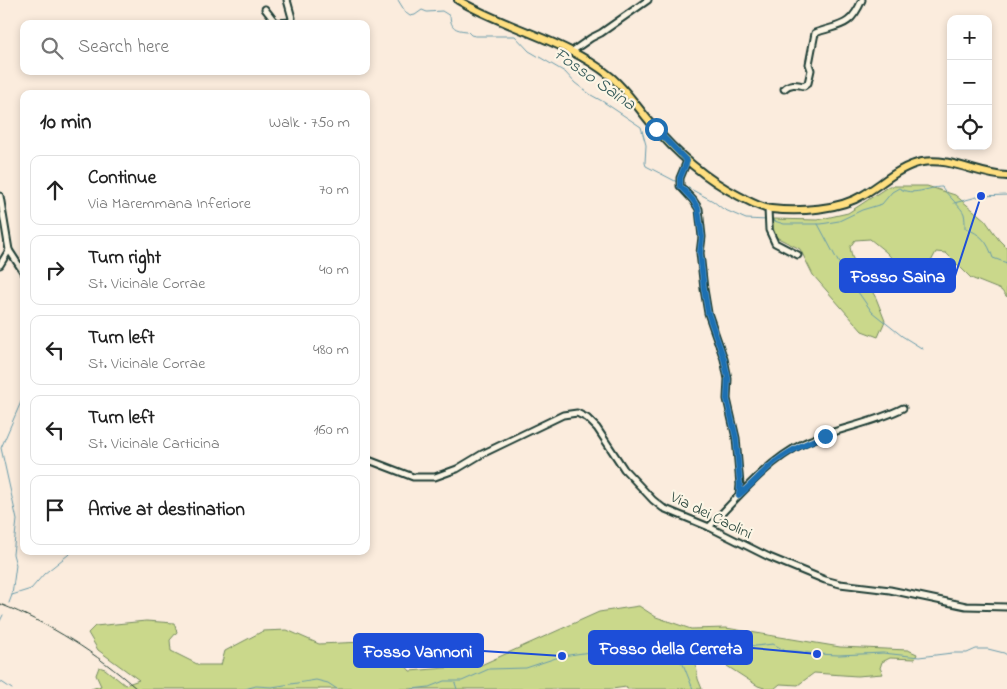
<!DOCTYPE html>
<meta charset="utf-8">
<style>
:root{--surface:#fff;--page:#f2f2f2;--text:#222;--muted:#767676;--line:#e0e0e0}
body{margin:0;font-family:"Indie Flower",sans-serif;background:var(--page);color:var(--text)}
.controls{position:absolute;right:15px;top:15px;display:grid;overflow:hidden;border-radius:10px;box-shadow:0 2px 8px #0003}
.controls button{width:45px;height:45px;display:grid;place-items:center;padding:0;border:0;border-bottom:1px solid var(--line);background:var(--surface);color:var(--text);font:25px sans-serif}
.stop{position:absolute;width:15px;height:15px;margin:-11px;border:4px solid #1f6fb2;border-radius:50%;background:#fff}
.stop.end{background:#1f6fb2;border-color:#fff;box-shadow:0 1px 5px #0008}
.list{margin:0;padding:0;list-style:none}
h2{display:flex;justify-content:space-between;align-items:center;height:65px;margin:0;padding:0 20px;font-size:21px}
h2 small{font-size:16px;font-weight:400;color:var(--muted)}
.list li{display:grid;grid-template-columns:32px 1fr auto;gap:15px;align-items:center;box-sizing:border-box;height:70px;margin:0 10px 10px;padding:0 10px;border:1px solid var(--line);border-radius:10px}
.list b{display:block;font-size:19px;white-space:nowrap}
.list p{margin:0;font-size:16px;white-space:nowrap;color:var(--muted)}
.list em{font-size:16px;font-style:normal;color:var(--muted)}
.icon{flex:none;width:28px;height:28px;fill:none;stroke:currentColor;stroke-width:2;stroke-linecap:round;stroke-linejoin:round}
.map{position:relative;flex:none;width:1007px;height:689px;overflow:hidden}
.search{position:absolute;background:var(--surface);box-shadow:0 2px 8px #0003;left:20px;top:20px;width:350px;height:55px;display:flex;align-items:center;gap:12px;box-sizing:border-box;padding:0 18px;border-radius:10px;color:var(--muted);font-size:19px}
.panel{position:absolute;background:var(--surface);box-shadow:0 2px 8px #0003;left:20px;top:90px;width:350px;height:465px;border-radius:10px}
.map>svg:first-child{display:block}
.green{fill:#cad88b;stroke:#748a60}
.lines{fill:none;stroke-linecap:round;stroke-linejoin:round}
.stream{stroke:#689bab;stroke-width:1}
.minor-casing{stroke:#1f3d34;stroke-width:9}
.major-casing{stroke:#1f3d34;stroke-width:10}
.minor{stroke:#fcf5e5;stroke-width:5}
.major{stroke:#ffdf80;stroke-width:6}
.rail{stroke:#1f3d34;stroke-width:1}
.route{stroke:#1f6fb2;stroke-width:6}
.labels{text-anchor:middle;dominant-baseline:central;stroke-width:4.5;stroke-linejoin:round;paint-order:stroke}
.street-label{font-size:16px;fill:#1f3d34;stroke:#fcf5e5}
.water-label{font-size:18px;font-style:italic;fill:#375c5c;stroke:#fcf5e5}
.leader{fill:none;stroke:#1d4ed8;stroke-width:2}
.callout-dot{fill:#1d4ed8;stroke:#fcf5e5;stroke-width:2}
.callout{fill:#1d4ed8;stroke:#1d4ed8;stroke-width:2}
.callout-label{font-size:18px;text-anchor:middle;font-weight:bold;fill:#fff}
</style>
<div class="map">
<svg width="1007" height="689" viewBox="0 0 1007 689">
<rect width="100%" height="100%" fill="#fbecdd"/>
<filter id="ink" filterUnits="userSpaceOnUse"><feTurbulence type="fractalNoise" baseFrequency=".02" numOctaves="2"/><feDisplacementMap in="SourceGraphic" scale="10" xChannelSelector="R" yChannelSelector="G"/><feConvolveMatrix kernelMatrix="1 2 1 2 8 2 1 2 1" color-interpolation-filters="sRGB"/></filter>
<g filter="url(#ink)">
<!-- green -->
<g class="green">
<polygon points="889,186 927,186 955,195 985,220 999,240 1007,248 1007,297 1001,290 971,278 946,253 936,252 928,267 927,282 912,280 886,252 870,239 855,240 850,247 852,257 876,298 885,321 878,337 862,331 813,275 800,249 774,236 773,219 817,220 848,213"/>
<polygon points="639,606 656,617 691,629 726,628 840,647 908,650 917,654 915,659 890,658 882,662 880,668 883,674 857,676 814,673 798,685 780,684 774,689 767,689 758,686 702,650 694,652 698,679 702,689 627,689 626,687 612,689 91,689 101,686 96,675 99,667 105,669 125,685 139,680 98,650 88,633 95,626 146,621 174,623 177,632 170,640 171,651 199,665 221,665 225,651 263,631 287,630 319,644 385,641 410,671 481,665 599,612"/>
</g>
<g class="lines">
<!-- stream -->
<g class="stream">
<path d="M398 0 406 13 410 16 415 15 422 10 427 12 442 11 450 16C451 28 455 30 467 31L471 35 475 36H515L529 51 565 72 575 83 591 95 602 101 641 127 646 145 645 163 646 166 677 182"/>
<polyline points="683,185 713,201 723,209 746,219 767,220"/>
<polyline points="954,203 981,196 1007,195"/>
<path d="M771 220 784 224H821L839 221 862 210 882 204 892 192 899 188C913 197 928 187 942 187 946 194 963 209 964 214 965 218 965 223 965 228 982 235 987 241 993 258L1007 263"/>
<polyline points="818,224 842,269 872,312 902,336 923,349"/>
<polyline points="12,595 31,589 44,574 73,551"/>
<polyline points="9,603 12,595 16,565 13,554 17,520 1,448 24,395"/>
<polyline points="0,621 3,615"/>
<polyline points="635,657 651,648 671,642 683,636 704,633 733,637 748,645 756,646 773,644 786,651 796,651 817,654 839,655 883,653 919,657 952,653 967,653 976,649 988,649 1004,653 1007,655"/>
<polyline points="0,681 12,689"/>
<polyline points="455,683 457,689"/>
<polyline points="245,689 256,686 272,687 316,680 328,683 337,689"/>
<polyline points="412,689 429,687 444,681 462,681 489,669 526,668 562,656 590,652 630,654 642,660 651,662 671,658 677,659 683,664 693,689"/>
</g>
<defs>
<g id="minor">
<polyline points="265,9 276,23 291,22 292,18 287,0"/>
<polyline points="571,52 591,38 601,33 648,0"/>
<path d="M784 89C790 83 796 84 804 86L808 83 811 70 809 64 815 33C840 24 850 28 862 0"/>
<polyline points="687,161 680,178 680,186 693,200 699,209 702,237 700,253 704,289 708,313 724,359 728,379 727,399 736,438 740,485 739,495"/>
<polyline points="0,196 9,250 24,273"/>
<polyline points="768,209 769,230 775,243 798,255"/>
<polyline points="0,265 9,250"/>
<polyline points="366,459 413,477 435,477 457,469 482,454 563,415 577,413 587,418 597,428 624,469 653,500 663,508 709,527 769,557 825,580 840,584 890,590 966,606 1007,607"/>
<path d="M709 527C737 498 767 461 804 443 836 428 872 424 903 408"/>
</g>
<path id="major" d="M458 0C507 29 566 40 610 76 625 88 638 108 650 122 675 152 704 178 739 196 749 201 760 208 771 209 799 212 839 210 863 195 882 184 900 166 922 162 951 157 978 175 1007 176"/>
</defs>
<!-- minor casing -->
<use href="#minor" class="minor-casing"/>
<!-- major casing -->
<use href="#major" class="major-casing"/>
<!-- minor -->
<use href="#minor" class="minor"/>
<!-- major -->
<use href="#major" class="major"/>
<!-- rail -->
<path class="rail" d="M0 604C51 624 96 653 137 689"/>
</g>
</g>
<g class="lines" filter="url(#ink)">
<!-- route -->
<path class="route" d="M656 129 687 161 680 178V186L693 200 698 208 702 237 700 253 704 289 708 313 724 359 728 378 727 399 736 438 740 485 739 495C750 486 760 475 770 466 786 452 805 443 825 436"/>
</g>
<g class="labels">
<!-- street labels -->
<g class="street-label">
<text transform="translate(711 516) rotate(26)">Via dei Caolini</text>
</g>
<!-- water labels -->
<g class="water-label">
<text transform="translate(594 80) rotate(35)">Fosso Saina</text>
</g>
</g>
<!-- callouts -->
<path class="leader" d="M981 196L955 276M817 654L752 648M562 656L483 651"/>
<g class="callout-dot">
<circle cx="981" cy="196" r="5"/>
<circle cx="817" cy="654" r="5"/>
<circle cx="562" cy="656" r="5"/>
</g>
<g class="callout">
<rect x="840" y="259" width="115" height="33" rx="5"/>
<rect x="589" y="631" width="163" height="33" rx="5"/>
<rect x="354" y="634" width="129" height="33" rx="5"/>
</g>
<g class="callout-label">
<text x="898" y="282">Fosso Saina</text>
<text x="671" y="654">Fosso della Cerreta</text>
<text x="418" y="657">Fosso Vannoni</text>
</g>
</svg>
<div class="controls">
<button>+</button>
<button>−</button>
<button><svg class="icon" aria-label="locate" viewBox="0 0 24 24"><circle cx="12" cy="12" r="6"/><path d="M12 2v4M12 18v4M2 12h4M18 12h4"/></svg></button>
</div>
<div class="stop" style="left:656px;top:129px"></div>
<div class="stop end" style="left:825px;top:436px"></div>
<div class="search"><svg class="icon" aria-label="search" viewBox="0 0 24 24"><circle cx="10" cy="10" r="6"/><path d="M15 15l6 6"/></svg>Search here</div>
<section class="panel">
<h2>10 min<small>Walk · 750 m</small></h2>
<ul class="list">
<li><svg class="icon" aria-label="ahead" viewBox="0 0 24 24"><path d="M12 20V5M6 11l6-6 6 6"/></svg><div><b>Continue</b><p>Via Maremmana Inferiore</p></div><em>70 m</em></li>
<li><svg class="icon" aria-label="right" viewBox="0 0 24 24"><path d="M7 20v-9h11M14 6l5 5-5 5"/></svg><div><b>Turn right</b><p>St. Vicinale Corrae</p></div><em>40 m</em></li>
<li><svg class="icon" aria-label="left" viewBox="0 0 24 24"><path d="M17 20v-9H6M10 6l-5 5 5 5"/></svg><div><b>Turn left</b><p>St. Vicinale Corrae</p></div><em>480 m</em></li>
<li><svg class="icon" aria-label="left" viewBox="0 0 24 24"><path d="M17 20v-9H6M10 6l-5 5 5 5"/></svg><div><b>Turn left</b><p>St. Vicinale Carticina</p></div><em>160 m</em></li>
<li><svg class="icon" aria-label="arrive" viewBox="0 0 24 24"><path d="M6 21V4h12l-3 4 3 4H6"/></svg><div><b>Arrive at destination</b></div></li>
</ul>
</section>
</div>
